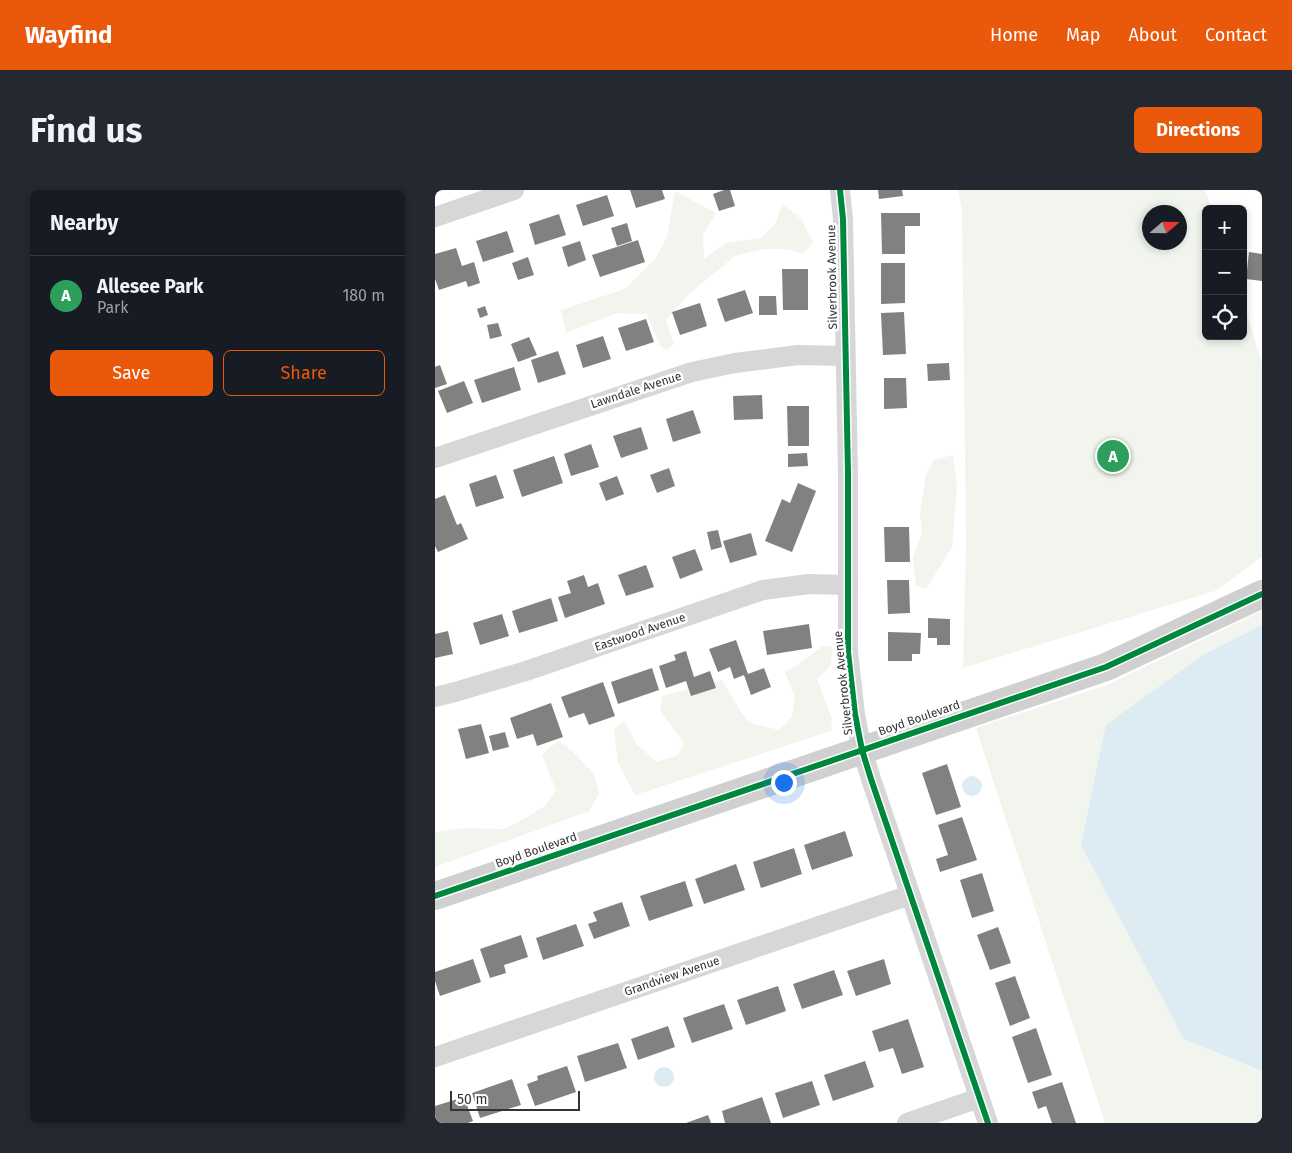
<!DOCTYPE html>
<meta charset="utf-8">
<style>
:root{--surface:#171b24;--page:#242831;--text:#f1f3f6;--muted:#9ea1a6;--line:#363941;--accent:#ea580c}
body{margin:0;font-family:"Fira Sans",sans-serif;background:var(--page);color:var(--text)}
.controls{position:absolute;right:15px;top:15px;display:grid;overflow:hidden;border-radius:8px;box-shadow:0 2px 8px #0003}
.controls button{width:45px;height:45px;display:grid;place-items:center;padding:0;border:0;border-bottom:1px solid var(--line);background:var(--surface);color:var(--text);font:25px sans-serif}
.compass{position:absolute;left:707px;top:15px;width:45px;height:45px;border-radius:50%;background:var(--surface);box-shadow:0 2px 8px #0003;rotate:70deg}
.scale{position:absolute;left:15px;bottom:12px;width:130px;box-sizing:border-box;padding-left:5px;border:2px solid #333;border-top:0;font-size:14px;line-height:18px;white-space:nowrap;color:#333;-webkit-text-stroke:4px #fff;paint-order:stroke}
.you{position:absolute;left:348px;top:592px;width:18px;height:18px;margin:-12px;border:4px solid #fff;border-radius:50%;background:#1a73e8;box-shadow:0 0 0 8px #1a73e833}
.badge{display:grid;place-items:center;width:32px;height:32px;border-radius:50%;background:var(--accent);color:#fff;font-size:16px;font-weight:700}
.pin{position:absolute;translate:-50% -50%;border:2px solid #fff;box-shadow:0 1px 5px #0006}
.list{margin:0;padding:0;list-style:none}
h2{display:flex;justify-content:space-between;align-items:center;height:65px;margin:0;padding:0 20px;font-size:21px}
h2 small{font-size:16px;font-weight:400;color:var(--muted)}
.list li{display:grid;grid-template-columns:32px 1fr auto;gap:15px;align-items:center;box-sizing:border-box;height:80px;padding:0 20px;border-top:1px solid var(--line)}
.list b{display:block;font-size:19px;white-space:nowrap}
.list p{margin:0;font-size:16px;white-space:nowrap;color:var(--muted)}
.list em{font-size:16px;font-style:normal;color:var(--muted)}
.actions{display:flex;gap:10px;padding:15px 20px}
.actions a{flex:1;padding:11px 0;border:1px solid var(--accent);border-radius:8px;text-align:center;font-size:18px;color:var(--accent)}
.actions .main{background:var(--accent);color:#fff}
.icon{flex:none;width:28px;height:28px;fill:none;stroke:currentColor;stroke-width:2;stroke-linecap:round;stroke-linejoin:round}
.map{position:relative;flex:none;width:827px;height:933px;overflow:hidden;border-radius:8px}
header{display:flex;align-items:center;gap:30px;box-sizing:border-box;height:70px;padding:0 25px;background:var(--accent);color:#fff}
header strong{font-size:24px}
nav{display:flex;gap:28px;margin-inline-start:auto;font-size:18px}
.intro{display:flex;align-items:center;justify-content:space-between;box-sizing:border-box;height:120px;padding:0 30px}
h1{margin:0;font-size:35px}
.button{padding:12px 22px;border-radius:8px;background:var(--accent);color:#fff;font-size:18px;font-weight:700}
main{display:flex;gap:30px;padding:0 30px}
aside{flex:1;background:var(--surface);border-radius:8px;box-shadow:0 2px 8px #0003}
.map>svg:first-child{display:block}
.green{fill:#f1f5ed;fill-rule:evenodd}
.water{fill:#ddebf3}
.building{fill:#818181}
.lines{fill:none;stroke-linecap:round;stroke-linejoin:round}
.street{stroke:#d7d7d7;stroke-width:20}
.secondary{stroke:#d0d0d0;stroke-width:28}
.cycleway-casing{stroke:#fff;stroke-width:9}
.cycleway{stroke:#00873e;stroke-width:6}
.labels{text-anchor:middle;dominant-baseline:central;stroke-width:5;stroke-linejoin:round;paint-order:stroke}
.street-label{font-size:12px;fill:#333;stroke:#fff}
</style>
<header>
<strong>Wayfind</strong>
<nav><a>Home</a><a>Map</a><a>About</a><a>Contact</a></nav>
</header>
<div class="intro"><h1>Find us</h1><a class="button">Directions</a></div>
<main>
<aside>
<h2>Nearby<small></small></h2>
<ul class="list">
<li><span class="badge" style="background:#2e9e5b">A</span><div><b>Allesee Park</b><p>Park</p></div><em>180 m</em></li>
</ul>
<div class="actions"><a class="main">Save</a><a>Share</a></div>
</aside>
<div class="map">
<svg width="827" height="933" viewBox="0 0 827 933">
<rect width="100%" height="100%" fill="#fff"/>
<!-- green -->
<g class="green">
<path d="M523 0H770L777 19H771V146H808V110L827 173V367L780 401 528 478 531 351 527 21ZM714 22H744V52H714Z"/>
<polygon points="240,1 281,23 268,44 269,69 291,53 326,48 341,33 347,14 366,29 378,52 368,64 353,59 328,59 300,66 255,103 231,130 239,154 231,160 224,154 212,124 182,123 131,143 126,120 190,99 220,69 232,47"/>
<polygon points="518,265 522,294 517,357 491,399 481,396 478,367 487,342 485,323 491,285 499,270"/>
<polygon points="827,421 827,435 768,465 749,849 827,881 827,933 670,933 541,538 672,495"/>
<polygon points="388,456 397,457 396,476 382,489 397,529 396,541 200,605 183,573 179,539 189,531 202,555 222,572 243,565 249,554 225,520 227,506 287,490 306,522 315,533 344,540 357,527 360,506 350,483"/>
<polygon points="124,551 137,561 159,584 164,604 154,621 0,677 0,642 30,638 69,639 85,631 110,616 121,600 107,565 114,558"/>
</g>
<!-- water -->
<g class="water">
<polygon points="827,435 827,881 749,849 646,655 671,535 768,465"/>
<circle cx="537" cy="596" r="10"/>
<circle cx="229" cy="887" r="10"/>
</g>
<!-- building -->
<g class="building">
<polygon points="195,0 227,0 230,9 201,18"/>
<polygon points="289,0 295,0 300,16 284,21 278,4"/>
<polygon points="443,0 467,0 468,6 444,9"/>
<polygon points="172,5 179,26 148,36 141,15"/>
<polygon points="446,23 485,23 485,36 470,36 470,64 447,64"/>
<polygon points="124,24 131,45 100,55 94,34"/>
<polygon points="192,33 197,51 182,56 176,38"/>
<polygon points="72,41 79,62 48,72 41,51"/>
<polygon points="203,50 210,72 165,87 157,65"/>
<polygon points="145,51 151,70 133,77 127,57"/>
<polygon points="21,58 27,76 39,72 45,93 33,97 31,91 4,100 0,89 0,64"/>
<polygon points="814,62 827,64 827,91 811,89"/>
<polygon points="93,67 99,85 83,90 77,73"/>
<polygon points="446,73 470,73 470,113 446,114"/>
<polygon points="347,79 373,79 373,120 348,120"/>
<polygon points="310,100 318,123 290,132 282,109"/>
<polygon points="324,106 341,106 342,125 324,125"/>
<polygon points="265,113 272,136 245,145 237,122"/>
<polygon points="50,116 53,125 45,128 42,119"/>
<polygon points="469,122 471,164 448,165 446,123"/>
<polygon points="211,129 219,152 191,161 183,138"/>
<polygon points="63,133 67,146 55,149 52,135"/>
<polygon points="168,146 176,169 148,178 141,155"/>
<polygon points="94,147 102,165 83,172 76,154"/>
<polygon points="123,161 131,184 103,193 96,170"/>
<polygon points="514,173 515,190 493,191 492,174"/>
<polygon points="5,175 12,194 0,198 0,177"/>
<polygon points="79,177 86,200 47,213 39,190"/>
<polygon points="449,188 471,188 472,218 449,219"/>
<polygon points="29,191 38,213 12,223 3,201"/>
<polygon points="327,205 328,229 299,230 298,206"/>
<polygon points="352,216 374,216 374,256 353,256"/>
<polygon points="258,220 266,243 238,252 231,229"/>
<polygon points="206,237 213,259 186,268 178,246"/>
<polygon points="156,254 164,277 136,286 129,264"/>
<polygon points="372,263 373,276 353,277 353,264"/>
<polygon points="119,266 128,293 87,307 78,280"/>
<polygon points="234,278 240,296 222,303 215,285"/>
<polygon points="61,285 69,308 41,317 34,294"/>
<polygon points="182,286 189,304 171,311 164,293"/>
<polygon points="363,293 381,301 357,362 330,351 347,309 355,313"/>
<polygon points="10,305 22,335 26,333 33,349 3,362 0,356 0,309"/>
<polygon points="449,337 474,337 475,372 450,372"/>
<polygon points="283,340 287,357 276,360 272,342"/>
<polygon points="316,343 322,365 295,373 288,351"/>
<polygon points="260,359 268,380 245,389 237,367"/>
<polygon points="211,375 219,397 191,406 183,385"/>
<polygon points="149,385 153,397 163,393 170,414 130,428 123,407 136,403 132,391"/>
<polygon points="452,390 474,390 475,423 453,424"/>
<polygon points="116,408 123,431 84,443 77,421"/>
<polygon points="67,424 74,446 45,455 38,433"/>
<polygon points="493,428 515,429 515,455 502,455 502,448 493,448"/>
<polygon points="374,434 377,458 332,465 328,441"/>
<polygon points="13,441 18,464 0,468 0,444"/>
<polygon points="453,442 486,443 485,464 477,464 477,471 453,471"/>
<polygon points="301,450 313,484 329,478 336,497 316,505 309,485 299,489 295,477 283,482 274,459"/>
<polygon points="251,461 259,487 275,481 281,498 256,506 251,491 231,498 224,476 241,470 239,465"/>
<polygon points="217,478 224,500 183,514 176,492"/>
<polygon points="168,492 180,526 154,535 149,523 134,528 126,507"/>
<polygon points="116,513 128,547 102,556 98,544 82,549 75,528"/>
<polygon points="46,534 54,563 31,569 23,539"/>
<polygon points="70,542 74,557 58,561 54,546"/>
<polygon points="512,574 526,617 501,625 487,583"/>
<polygon points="527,627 542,670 505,682 501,669 513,665 503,635"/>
<polygon points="410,641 418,666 377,680 369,655"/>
<polygon points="359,658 367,684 326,698 318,672"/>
<polygon points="301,674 310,700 269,714 260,689"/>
<polygon points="547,683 559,721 537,728 525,690"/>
<polygon points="250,691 258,716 214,731 205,706"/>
<polygon points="187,712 195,736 159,749 153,734 162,731 158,722"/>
<polygon points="141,734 149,756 108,770 101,748"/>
<polygon points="563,737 576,773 555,780 542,745"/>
<polygon points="86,745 93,767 69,775 71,783 55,788 45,759"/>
<polygon points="38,769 46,792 5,806 0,791 0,782"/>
<polygon points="449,769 456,794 421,806 412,781"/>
<polygon points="399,780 408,805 367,819 358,794"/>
<polygon points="580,786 595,828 575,836 560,793"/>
<polygon points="343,796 351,821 311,835 302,810"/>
<polygon points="289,814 298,839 257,853 248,828"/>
<polygon points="473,829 489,877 467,884 458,858 444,862 437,841"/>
<polygon points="233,836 240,857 203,870 196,849"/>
<polygon points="601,838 617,885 593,893 577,847"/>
<polygon points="183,853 192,878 150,892 142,866"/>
<polygon points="430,871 439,897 398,911 389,885"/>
<polygon points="132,876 141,902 100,916 92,894 103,890 102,886"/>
<polygon points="77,889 86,915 45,928 37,903"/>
<polygon points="377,891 385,915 348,928 340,903"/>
<polygon points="627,892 641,933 617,933 611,916 603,919 597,902"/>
<polygon points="29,907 38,931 33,933 0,933 0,916"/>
<polygon points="327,907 336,933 290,933 287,921"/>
<polygon points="273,925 276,933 251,933"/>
</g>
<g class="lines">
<!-- street -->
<g class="street">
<polyline points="405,0 408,29 413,284 413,462 420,524 427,560 436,589 553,933"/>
<polyline points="0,27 79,0"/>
<polyline points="0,268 257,182 300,173 363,165 410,166"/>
<polyline points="0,507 20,502 91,481 328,400 374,394 412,395"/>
<polyline points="0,867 475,705"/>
<polyline points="472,933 544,908"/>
</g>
<!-- secondary -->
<polyline class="secondary" points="0,706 671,477 827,404"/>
<defs>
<g id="cycleway">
<polyline points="405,0 408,29 413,284 413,462 420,524 427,560 436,589 553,933"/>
<polyline points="0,706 671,477 827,404"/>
</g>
</defs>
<!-- cycleway casing -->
<use href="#cycleway" class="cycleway-casing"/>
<!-- cycleway -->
<use href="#cycleway" class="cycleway"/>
</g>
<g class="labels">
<!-- street labels -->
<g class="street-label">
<text transform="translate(397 87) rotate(-91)">Silverbrook Avenue</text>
<text transform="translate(201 200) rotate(-18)">Lawndale Avenue</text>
<text transform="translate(205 442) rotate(-19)">Eastwood Avenue</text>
<text transform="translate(408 493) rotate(-96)">Silverbrook Avenue</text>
<text transform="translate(484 528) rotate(-19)">Boyd Boulevard</text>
<text transform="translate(101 660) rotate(-19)">Boyd Boulevard</text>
<text transform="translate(237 786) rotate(-19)">Grandview Avenue</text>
</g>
</g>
</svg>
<div class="controls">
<button>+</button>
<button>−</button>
<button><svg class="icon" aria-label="locate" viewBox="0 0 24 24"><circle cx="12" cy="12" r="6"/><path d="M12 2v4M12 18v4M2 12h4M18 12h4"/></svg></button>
</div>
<svg class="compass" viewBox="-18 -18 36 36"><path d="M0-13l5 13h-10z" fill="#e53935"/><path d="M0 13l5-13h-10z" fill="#9ea1a6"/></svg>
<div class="scale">50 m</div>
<div class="you"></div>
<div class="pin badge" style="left:678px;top:266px;background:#2e9e5b">A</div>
</div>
</main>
